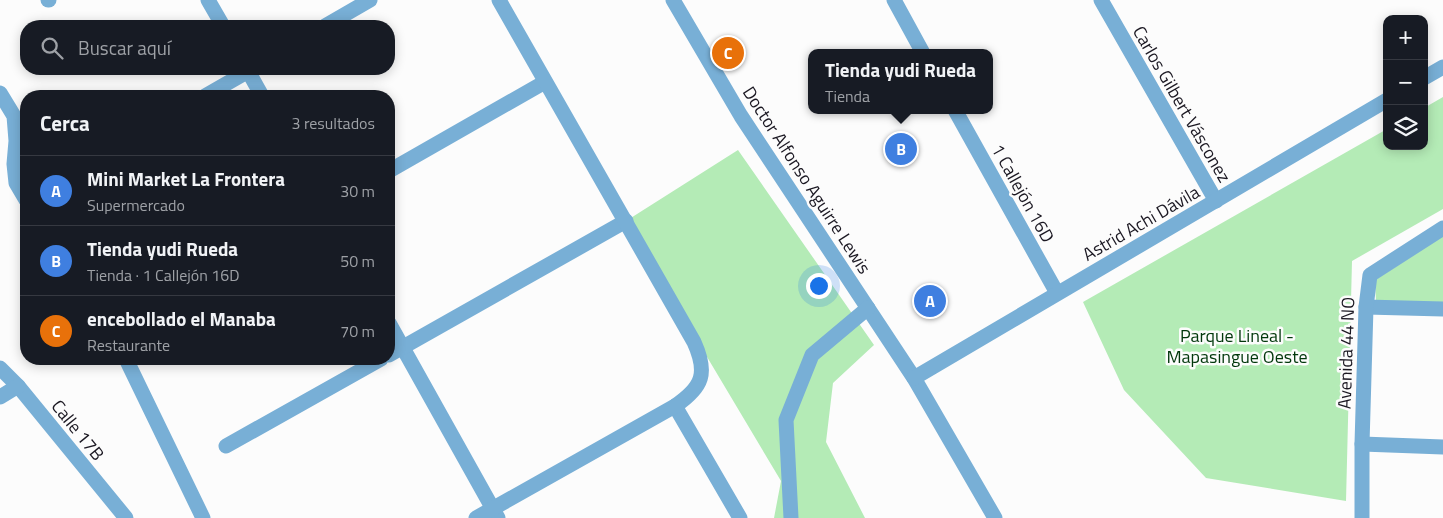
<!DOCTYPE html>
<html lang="es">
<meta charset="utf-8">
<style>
:root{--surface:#171b24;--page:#242831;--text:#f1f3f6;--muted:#9ea1a6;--line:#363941;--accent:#95b5ce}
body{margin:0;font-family:"Titillium Web",sans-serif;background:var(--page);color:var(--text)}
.controls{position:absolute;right:15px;top:15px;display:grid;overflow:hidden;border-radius:10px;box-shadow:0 2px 12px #0003}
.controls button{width:45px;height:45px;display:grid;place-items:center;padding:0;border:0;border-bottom:1px solid var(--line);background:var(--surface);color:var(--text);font:25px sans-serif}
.you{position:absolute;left:818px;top:285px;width:18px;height:18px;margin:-12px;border:4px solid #fff;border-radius:50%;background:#1a73e8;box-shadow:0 0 0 8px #1a73e833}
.badge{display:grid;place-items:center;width:32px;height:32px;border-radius:50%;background:var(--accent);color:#fff;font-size:16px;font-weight:700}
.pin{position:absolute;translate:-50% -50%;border:2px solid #fff;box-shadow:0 1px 5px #0006}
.popup{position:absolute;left:808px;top:49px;width:185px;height:65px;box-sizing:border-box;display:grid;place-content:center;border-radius:10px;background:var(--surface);filter:drop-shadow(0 1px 4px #0005);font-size:16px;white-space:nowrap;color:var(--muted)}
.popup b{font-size:19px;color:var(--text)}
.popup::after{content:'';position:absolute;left:50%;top:100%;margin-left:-10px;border:10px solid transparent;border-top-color:var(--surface)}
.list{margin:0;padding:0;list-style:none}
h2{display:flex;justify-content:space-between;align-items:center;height:65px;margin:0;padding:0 20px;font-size:21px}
h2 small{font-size:16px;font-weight:400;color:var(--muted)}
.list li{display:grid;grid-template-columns:32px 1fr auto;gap:15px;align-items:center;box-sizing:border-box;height:70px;padding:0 20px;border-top:1px solid var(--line)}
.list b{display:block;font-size:19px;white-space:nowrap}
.list p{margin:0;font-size:16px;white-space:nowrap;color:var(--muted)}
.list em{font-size:16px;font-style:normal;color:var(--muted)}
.icon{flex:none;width:28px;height:28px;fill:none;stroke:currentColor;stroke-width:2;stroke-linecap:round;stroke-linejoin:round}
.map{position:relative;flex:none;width:1443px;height:518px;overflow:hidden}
.search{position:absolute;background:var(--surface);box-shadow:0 2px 12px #0003;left:20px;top:20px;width:375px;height:55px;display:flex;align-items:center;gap:12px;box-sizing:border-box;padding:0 18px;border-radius:20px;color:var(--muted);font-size:19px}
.panel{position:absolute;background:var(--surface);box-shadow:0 2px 12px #0003;left:20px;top:90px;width:375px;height:275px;border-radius:20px}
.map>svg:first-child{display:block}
.green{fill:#b4ebb6}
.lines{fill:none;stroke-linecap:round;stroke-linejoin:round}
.minor{stroke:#78afd6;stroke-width:15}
.labels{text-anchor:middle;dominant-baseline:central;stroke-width:5;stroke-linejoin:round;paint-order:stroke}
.street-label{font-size:18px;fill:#1b1822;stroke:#fcfcfc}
.park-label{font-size:18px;fill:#01370b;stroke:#fcfcfc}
</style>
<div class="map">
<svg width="1443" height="518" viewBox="0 0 1443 518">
<rect width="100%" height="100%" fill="#fcfcfc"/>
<!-- green -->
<g class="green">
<polygon points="1443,97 1443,209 1352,261 1346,501 1206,478 1124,390 1083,302 1387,129 1387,146 1424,146 1424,108"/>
<polygon points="738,150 874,345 833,383 826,442 865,518 774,518 781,481 626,221"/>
<polygon points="1443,236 1443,304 1376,301 1375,280"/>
</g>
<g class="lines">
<!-- minor -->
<g class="minor">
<polyline points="48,0 49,0"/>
<polyline points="208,0 223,26"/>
<polyline points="673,0 741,116 914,378 995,518"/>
<polyline points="894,0 923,53"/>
<polyline points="1101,0 1216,201"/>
<polyline points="325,26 370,0"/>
<polyline points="247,69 262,96"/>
<polyline points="1424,78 1443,67"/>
<polyline points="0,93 14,116 16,141 14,164 16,183 26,200"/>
<polyline points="205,96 252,69"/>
<polyline points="955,110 1057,293"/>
<polyline points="389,171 545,82"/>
<polyline points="1366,307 1443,309"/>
<polyline points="389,323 498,518"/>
<polyline points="389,355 626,221"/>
<polyline points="126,359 203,518"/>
<polyline points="0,368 18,386 126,518"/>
<polyline points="914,378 1387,100"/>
<polyline points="0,397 18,386"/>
<polyline points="675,406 740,518"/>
<polyline points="1362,444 1443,447"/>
<polyline points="226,446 381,359"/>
<path d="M476 518 675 406C703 387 708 373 694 342L499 0"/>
<polyline points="791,518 786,420 812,355 868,308"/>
<polyline points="1362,518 1362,444 1366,307 1370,275 1443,228"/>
</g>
</g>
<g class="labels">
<!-- street labels -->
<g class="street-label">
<text transform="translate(1182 104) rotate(60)">Carlos Gilbert Vásconez</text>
<text transform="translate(807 180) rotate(57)">Doctor Alfonso Aguirre Lewis</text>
<text transform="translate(1023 193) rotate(61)">1 Callejón 16D</text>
<text transform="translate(1141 223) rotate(-30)">Astrid Achi Dávila</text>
<text transform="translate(1346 353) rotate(-88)">Avenida 44 NO</text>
<text transform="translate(78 430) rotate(51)">Calle 17B</text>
</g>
<!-- park labels -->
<g class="park-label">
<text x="1237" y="335">Parque Lineal -<tspan x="1237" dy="21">Mapasingue Oeste</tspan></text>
</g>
</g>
</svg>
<div class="controls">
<button>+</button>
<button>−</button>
<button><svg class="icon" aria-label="layers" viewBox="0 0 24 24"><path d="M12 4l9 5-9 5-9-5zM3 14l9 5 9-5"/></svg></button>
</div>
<div class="you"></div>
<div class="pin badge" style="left:930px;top:301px;background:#3f7fe0">A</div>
<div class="pin badge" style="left:901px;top:149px;background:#3f7fe0">B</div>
<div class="popup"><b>Tienda yudi Rueda</b>Tienda</div>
<div class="pin badge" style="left:728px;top:53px;background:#e8710a">C</div>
<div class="search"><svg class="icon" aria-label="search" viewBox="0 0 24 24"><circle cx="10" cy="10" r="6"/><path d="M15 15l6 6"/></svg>Buscar aquí</div>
<section class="panel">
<h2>Cerca<small>3 resultados</small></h2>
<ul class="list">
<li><span class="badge" style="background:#3f7fe0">A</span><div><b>Mini Market La Frontera</b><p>Supermercado</p></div><em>30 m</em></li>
<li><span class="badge" style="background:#3f7fe0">B</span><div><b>Tienda yudi Rueda</b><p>Tienda · 1 Callejón 16D</p></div><em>50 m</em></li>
<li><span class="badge" style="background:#e8710a">C</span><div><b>encebollado el Manaba</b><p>Restaurante</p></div><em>70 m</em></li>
</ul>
</section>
</div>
